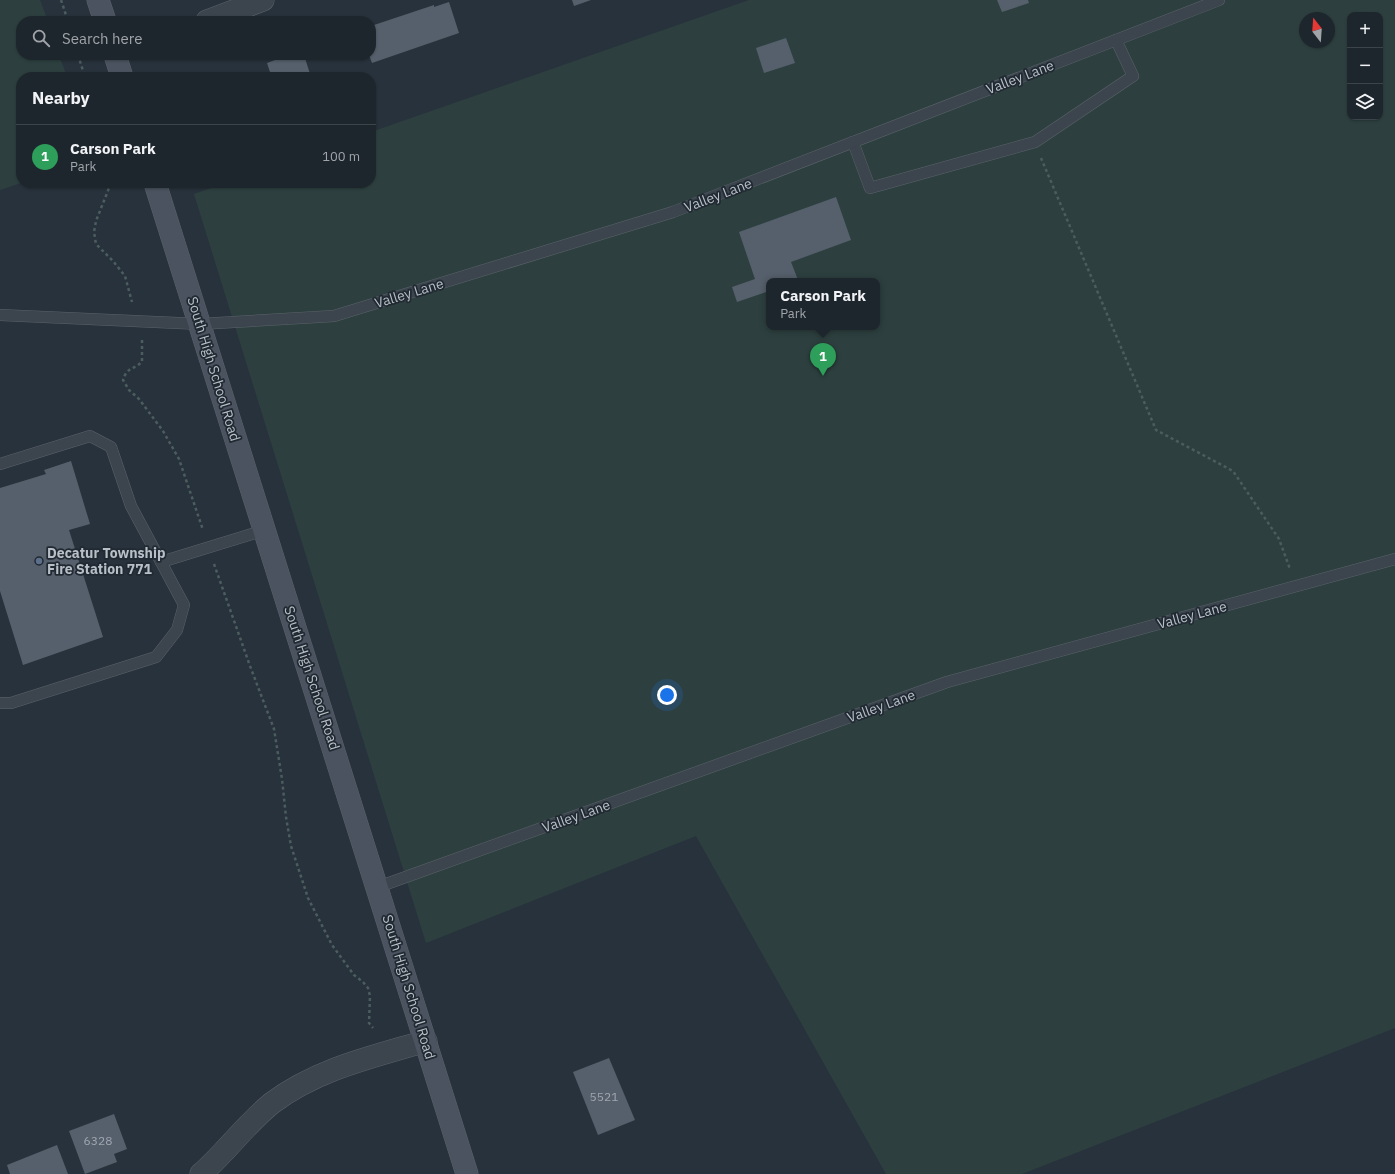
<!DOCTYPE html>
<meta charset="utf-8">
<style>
:root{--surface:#1e262d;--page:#262e35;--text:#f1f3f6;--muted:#a1a5aa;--line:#3c4349;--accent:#99beeb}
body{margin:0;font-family:"IBM Plex Sans",sans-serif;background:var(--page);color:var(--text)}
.controls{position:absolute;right:12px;top:12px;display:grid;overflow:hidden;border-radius:8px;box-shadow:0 1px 3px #0004}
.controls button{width:36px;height:36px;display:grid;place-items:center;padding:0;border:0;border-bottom:1px solid var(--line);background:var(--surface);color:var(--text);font:20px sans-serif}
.compass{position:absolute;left:1299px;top:12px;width:36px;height:36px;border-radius:50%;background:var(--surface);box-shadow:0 1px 3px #0004;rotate:343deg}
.you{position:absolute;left:667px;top:695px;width:14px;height:14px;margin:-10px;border:3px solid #fff;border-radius:50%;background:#1a73e8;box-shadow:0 0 0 6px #1a73e833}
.badge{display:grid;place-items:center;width:26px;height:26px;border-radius:50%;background:var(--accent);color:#fff;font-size:13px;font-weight:700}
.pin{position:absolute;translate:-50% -33px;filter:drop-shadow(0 1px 2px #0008)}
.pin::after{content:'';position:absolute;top:21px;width:14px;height:12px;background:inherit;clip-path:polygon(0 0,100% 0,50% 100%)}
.popup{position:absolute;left:766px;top:278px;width:114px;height:52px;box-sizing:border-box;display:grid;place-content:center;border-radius:8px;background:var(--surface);filter:drop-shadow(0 1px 3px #0005);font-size:13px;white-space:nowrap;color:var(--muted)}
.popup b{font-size:15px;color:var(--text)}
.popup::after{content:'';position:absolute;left:50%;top:100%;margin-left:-8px;border:8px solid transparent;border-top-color:var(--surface)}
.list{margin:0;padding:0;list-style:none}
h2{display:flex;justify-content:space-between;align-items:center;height:52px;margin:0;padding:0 16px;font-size:17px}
h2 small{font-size:13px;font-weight:400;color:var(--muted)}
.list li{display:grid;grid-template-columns:26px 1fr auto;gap:12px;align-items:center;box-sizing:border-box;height:64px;padding:0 16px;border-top:1px solid var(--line)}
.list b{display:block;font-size:15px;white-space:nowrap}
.list p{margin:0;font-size:13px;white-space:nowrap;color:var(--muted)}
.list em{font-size:13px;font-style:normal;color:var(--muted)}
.icon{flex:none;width:22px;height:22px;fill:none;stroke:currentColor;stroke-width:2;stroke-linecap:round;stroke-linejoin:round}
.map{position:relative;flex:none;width:1395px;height:1174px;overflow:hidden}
.search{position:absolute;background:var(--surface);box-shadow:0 1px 3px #0004;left:16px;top:16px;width:360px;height:44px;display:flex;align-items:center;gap:10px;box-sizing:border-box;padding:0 14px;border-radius:16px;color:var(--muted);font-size:15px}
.panel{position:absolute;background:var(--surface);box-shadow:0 1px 3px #0004;left:16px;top:72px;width:360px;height:116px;border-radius:16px}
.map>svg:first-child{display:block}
.green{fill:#2d403f;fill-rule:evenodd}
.building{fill:#56606c}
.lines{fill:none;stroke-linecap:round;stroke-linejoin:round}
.lane-casing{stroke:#5a626a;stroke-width:12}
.street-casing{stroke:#5a626a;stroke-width:23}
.secondary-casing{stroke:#5a626a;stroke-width:23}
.path{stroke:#4c5d5e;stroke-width:2.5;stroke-dasharray:3 3;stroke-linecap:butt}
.lane{stroke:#3c444d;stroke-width:11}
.street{stroke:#3c444d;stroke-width:22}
.secondary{stroke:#4a535f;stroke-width:22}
.service-dot{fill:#5c6f8a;stroke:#212932;stroke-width:1.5}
.labels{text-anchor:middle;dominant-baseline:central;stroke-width:3.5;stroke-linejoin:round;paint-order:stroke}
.number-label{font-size:12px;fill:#a0a7b0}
.street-label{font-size:14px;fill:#b8bfc7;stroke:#212932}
.poi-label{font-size:14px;font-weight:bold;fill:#b8bfc7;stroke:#212932;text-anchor:start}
</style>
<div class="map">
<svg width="1395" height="1174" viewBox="0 0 1395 1174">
<rect width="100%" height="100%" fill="#28323c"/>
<!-- green -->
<g class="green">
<polygon points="0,0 40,0 48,21 21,21 21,55 59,55 67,77 21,77 21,183 0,190"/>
<path d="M749 0H1395V1028L1022 1174H886L696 836 426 943 194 194 225 183H371V132ZM1350 15H1380V117H1350ZM1305 18H1329V42H1305ZM769 281H877V327H769Z"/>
</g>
<!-- building -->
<g class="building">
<polygon points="572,0 591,0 574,6"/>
<polygon points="997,0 1028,0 1029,3 1002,12"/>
<polygon points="449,2 459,33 372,63 369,55 371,55 371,26 434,5 434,7"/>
<polygon points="786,38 795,63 764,73 756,48"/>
<polygon points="288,55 304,55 311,77 257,77 270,72 267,63"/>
<polygon points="836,197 851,240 791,262 798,280 769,281 769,291 737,302 732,287 755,279 739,232"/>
<polygon points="71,461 90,524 69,530 103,637 23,665 0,591 0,488 46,474 44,470"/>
<polygon points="609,1058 635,1120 598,1135 573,1072"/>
<polygon points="114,1114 127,1149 114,1154 117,1162 85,1174 69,1131"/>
<polygon points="57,1145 68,1174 10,1174 7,1165"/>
</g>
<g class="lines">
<defs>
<g id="lane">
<polyline points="853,142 870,188 1035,142 1133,76 1116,40"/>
<polyline points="0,315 200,324 334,316 673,212 1219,0"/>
<polyline points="0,464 90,436 111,447 131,506 184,605 177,630 156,657 11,703 0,703"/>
<polyline points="161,562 265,530"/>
<polyline points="378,887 947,682 1395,559"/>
</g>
<g id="street">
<polyline points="207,21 263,0"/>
<path d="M201 1174C226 1152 246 1124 272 1103 317 1069 372 1057 426 1041"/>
</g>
<g id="secondary">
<polyline points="98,0 105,21"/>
<polyline points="115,55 122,77"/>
<polyline points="155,183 467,1174"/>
</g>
</defs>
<!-- lane casing -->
<use href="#lane" class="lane-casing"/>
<!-- street casing -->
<use href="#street" class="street-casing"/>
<!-- secondary casing -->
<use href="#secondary" class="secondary-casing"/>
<!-- path -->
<g class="path">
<polyline points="61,0 68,21"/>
<polyline points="78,55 85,77"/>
<polyline points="1041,158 1156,430 1233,471 1279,539 1290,569"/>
<polyline points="111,183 96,221 94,232 96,244 113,261 125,276 132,302"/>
<path d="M142 340V362C133 370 127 367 123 380L129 390 139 399 163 431 179 459 203 530"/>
<polyline points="214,564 250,666 274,729 282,779 286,817 291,846 308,898 332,945 354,975 363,982 368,988 370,996 369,1023 373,1028"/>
</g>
<!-- lane -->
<use href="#lane" class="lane"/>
<!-- street -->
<use href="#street" class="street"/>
<!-- secondary -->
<use href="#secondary" class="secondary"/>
</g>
<!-- markers -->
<circle class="service-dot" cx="39" cy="561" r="4"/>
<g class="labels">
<!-- number labels -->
<g class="number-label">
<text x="604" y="1096">5521</text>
<text x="98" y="1140">6328</text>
</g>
<!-- street labels -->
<g class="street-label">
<text transform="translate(1020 77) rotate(-21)">Valley Lane</text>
<text transform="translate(718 195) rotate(-21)">Valley Lane</text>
<text transform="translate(409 293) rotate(-17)">Valley Lane</text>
<text transform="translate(214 369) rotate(73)">South High School Road</text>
<text transform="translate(1192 615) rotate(-15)">Valley Lane</text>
<text transform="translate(312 678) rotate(72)">South High School Road</text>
<text transform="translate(881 706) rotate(-20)">Valley Lane</text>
<text transform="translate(576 816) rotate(-20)">Valley Lane</text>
<text transform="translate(409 987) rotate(73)">South High School Road</text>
</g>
<!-- poi labels -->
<g class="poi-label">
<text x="47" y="553">Decatur Township<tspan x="47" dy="16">Fire Station 771</tspan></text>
</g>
</g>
</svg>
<div class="controls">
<button>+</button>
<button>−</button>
<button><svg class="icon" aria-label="layers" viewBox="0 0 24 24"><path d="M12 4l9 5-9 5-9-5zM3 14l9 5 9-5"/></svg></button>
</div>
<svg class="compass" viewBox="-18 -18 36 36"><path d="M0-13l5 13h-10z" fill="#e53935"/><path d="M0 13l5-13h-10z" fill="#a1a5aa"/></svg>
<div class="you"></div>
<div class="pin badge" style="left:823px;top:376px;background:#2e9e5b">1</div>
<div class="popup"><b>Carson Park</b>Park</div>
<div class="search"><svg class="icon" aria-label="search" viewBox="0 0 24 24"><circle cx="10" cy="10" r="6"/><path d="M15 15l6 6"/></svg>Search here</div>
<section class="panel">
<h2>Nearby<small></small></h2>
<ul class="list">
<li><span class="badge" style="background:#2e9e5b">1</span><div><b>Carson Park</b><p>Park</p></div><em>100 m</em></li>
</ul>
</section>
</div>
